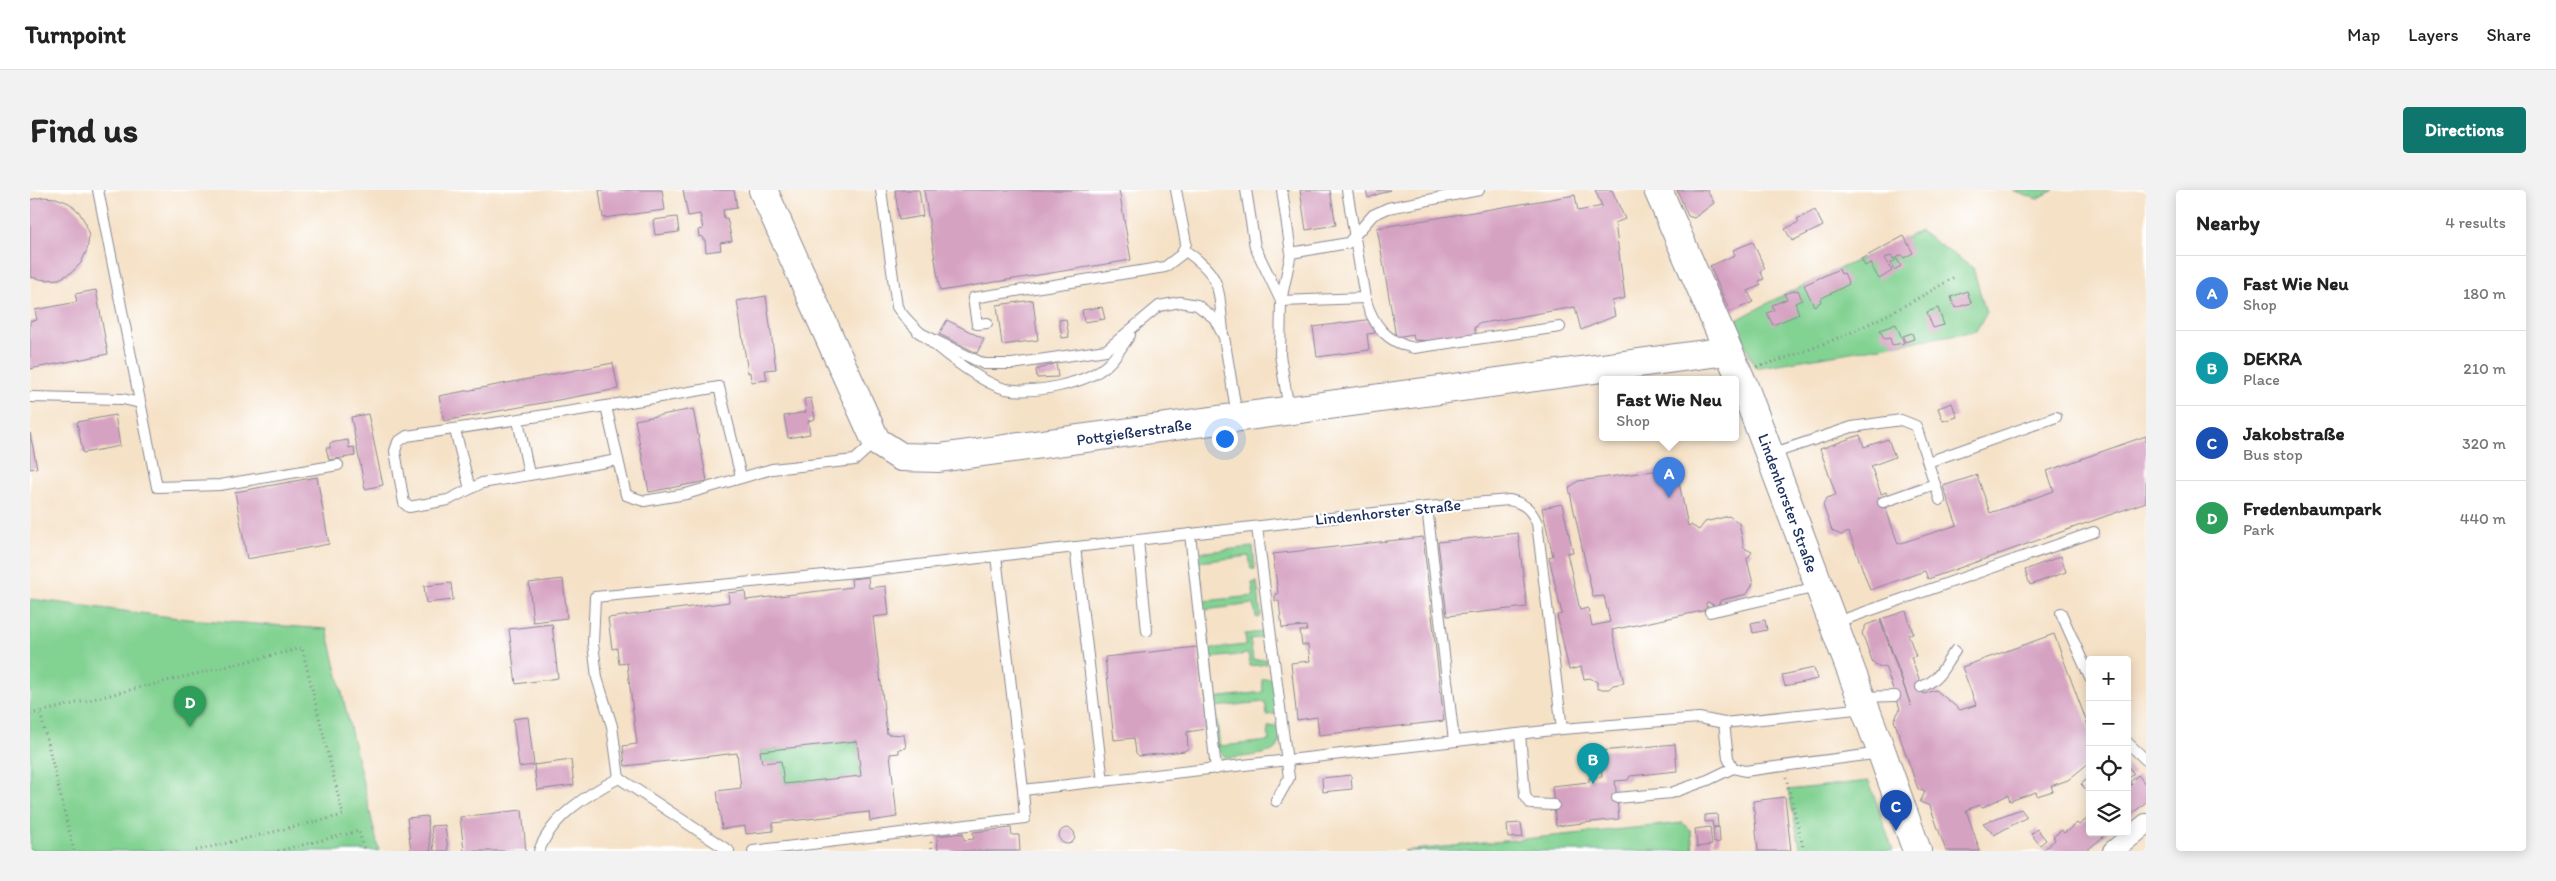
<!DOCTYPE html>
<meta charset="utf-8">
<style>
:root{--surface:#fff;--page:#f2f2f2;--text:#222;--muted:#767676;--line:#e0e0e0;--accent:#0f766e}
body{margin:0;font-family:Itim,sans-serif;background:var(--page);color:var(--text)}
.controls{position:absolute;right:15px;bottom:15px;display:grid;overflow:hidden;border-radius:5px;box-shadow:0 2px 12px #0003}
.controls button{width:45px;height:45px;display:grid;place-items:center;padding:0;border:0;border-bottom:1px solid var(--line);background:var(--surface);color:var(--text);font:25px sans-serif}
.you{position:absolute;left:1194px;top:248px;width:18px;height:18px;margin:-12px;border:4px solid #fff;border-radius:50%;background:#1a73e8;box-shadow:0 0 0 8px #1a73e833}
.badge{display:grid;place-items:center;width:32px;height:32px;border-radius:50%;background:var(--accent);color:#fff;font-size:16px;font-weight:700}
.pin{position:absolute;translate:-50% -41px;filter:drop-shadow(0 1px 2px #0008)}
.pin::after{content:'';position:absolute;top:26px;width:18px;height:15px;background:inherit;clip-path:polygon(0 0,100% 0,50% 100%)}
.popup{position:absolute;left:1569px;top:186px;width:140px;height:65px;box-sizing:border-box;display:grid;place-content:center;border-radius:5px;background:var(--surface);filter:drop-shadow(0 1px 4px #0005);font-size:16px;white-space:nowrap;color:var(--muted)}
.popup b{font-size:19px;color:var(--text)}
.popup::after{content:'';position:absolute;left:50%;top:100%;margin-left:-10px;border:10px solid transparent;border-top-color:var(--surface)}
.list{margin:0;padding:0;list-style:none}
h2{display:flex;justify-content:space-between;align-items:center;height:65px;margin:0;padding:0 20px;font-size:21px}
h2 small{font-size:16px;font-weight:400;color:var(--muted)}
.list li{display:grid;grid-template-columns:32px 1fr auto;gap:15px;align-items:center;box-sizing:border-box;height:75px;padding:0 20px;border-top:1px solid var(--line)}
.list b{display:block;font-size:19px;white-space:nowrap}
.list p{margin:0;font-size:16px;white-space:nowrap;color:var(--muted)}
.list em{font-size:16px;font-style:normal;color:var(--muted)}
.icon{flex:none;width:28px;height:28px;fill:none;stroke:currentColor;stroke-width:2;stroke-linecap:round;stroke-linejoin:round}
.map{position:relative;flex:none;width:2116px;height:661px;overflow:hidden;border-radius:5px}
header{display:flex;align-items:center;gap:30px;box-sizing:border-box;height:70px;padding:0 25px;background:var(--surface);border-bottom:1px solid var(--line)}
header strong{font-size:24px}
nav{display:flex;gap:28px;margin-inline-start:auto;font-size:18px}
.intro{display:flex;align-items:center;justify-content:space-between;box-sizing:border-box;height:120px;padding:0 30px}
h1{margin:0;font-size:35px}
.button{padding:12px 22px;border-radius:5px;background:var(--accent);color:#fff;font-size:18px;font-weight:700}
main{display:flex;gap:30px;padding:0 30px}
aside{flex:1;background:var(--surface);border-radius:5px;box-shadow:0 2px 12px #0003}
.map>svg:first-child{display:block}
.green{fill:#82d292;stroke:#4e8078}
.building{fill:#d6a2c2;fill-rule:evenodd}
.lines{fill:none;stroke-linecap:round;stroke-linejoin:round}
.lane-casing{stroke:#888892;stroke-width:12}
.street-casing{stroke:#888892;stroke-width:22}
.secondary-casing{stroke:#888892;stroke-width:30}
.path{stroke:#888892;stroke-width:3;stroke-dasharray:1 4;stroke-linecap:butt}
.lane{stroke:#fff;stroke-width:10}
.street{stroke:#fff;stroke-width:20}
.secondary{stroke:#fff;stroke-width:28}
.labels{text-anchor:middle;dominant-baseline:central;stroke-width:4.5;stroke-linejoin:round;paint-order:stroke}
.street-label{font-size:16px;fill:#1b2f5e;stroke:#fff}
</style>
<header>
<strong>Turnpoint</strong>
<nav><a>Map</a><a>Layers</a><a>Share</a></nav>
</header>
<div class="intro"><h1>Find us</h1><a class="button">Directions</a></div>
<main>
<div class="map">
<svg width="2116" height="661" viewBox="0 0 2116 661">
<rect width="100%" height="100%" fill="#fff"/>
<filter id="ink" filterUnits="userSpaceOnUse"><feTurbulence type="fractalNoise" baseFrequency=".02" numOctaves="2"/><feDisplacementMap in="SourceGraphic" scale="10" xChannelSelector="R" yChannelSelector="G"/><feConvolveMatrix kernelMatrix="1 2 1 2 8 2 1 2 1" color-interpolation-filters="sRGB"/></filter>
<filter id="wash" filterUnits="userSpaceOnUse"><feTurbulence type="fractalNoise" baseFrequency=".0096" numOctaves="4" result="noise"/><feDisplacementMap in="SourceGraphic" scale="20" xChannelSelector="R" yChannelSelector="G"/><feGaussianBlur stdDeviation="1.12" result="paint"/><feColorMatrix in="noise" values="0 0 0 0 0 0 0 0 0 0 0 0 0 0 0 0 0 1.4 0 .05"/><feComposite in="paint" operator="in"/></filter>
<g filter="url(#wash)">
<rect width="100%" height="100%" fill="#f5e1c6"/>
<!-- green -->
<g class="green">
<polygon points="1982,0 2024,0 2007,9"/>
<polygon points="1890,41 1943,78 1956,123 1946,141 1725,178 1705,131 1753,105"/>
<path d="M1223 357 1225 379H1221L1219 366 1169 372 1173 411 1224 406 1222 393 1227 392 1231 426 1228 428 1226 427 1224 414 1174 420 1179 459 1216 455 1215 444 1233 442V447L1220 449 1223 470 1236 469 1237 474 1220 476 1218 464 1180 468 1184 508 1233 502 1232 489 1243 488 1247 524 1237 525 1235 512 1185 517 1190 556 1239 551 1238 537 1249 536C1249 543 1252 553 1246 559 1241 564 1207 568 1199 568 1193 567 1190 563 1187 558L1165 363Z"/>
<polygon points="0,409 157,429 297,439 349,661 0,661"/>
<polygon points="827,551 831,586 754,594 751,571 732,573 730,561"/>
<polygon points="1839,591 1863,661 1771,661 1758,600"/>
<polygon points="1653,633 1661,641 1663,661 1374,661"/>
</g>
<g id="blocks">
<!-- building -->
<g class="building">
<polygon points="569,0 632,0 635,20 573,28"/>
<polygon points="653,0 704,0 707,18 693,20 694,28 697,28 702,51 690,53 691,60 676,62 675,50 673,50 672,46 669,47 668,40 673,39 670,24 658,26"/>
<polygon points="865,0 889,0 893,26 869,30"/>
<polygon points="894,0 1089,0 1101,70 910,101"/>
<polygon points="1270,0 1300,0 1306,35 1276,40"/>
<polygon points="1336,0 1360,0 1338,8"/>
<polygon points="1565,0 1582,0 1595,29 1585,33 1595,108 1582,111 1585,126 1551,140 1545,117 1447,134 1447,137 1444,137 1446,144 1403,151 1384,150 1383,144 1366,147 1347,38 1545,5 1548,21 1572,16"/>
<polygon points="1647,0 1677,0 1684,13 1664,28 1658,26"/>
<polygon points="13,7 26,8 39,13 49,22 56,34 59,47 57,60 51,73 41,83 29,89 15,90 0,87 0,10"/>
<polygon points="1785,20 1793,36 1762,51 1755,39 1769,32 1767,29"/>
<polygon points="647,27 649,42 625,45 623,30"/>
<polygon points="1874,46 1883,63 1874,68 1872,65 1863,69 1862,66 1854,68 1862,81 1849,89 1840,73 1835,76 1831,69"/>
<polygon points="1723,52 1735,79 1730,81 1734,89 1729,91 1731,95 1718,101 1723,112 1700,122 1680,76 1705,65 1703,60"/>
<polygon points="1867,69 1871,76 1864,80 1861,73"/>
<polygon points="1809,79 1811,84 1814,83 1819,94 1790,109 1791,112 1784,116 1774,95"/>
<polygon points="66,100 78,164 0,179 0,131 7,130 5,120 47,112 45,104"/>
<polygon points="1768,100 1772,110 1765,113 1769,124 1743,135 1737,123 1744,120 1742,115 1757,109 1754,104"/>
<polygon points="1937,101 1941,113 1925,118 1921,107"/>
<polygon points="736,106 746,179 735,180 737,190 721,192 720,182 718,183 707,111"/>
<polygon points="1003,110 1008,150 972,155 967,115"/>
<polygon points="1072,117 1075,129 1054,132 1052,120"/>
<polygon points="1908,118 1914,135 1903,138 1897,122"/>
<polygon points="1036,129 1039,147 1032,148 1029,130"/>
<polygon points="1343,129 1345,143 1337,144 1339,160 1287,167 1283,137"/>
<polygon points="917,130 954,149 947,163 909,144"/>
<polygon points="1866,134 1874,153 1862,155 1860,148 1854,149 1850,140"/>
<polygon points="1882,143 1884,149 1875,152 1873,146"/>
<polygon points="583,173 588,199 414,231 409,206"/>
<polygon points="1026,173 1028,187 1007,188 1006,180"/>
<polygon points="781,208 785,229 778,231 780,244 758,248 754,226 776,222 774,209"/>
<polygon points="1922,213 1927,227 1913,231 1908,218"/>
<polygon points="663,219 677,291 619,302 605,230"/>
<polygon points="338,224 353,295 335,299 321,227"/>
<polygon points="85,225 90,256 53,263 47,232"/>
<polygon points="0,243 7,278 0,279"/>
<polygon points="1830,245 1834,257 1858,249 1865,267 1841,276 1851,304 1856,302 1858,305 1891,293 1894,303 1855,316 1868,354 1927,335 1913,296 1947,285 1960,323 2024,301 2017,281 2116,246 2116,312 1898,389 1895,381 1840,400 1819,342 1811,345 1802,341 1793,315 1797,308 1806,305 1790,259"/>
<polygon points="318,250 319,258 324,257 325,266 299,270 296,258 300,258 300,253"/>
<polygon points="1646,278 1658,336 1661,335 1669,340 1675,332 1699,326 1709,333 1714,358 1722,362 1717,369 1723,394 1717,404 1691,410 1687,417 1678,412 1676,413 1677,420 1582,440 1594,493 1583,495 1579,499 1567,499 1567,492 1560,488 1554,489 1551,477 1539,480 1527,425 1532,424 1519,367 1523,366 1512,318 1532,314 1543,362 1537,363 1550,420 1558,418 1562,436 1580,432 1574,406 1563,407 1539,298 1548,291"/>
<polygon points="287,287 299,354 217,369 205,302"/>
<polygon points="1488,343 1497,417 1417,426 1408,352"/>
<polygon points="1393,347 1414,531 1289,545 1287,527 1267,530 1261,473 1280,471 1278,455 1272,455 1270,441 1277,441 1276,436 1252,438 1249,411 1245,411 1245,404 1248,404 1243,364"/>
<polygon points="2031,366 2036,382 2000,395 1995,380"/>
<path d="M838 387 839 398 856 396V399L859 425 843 427 857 544 874 545 876 558 869 559V563L860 564 867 627 840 631 839 622 743 633V641L716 644 715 636 692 639 687 601 711 598 707 563 595 576 593 556 607 554 597 473 589 474 587 458 582 459 578 428 699 412 698 403 715 401 716 410 822 397 821 389ZM827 551 831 586 754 594 751 571 732 573 730 561Z"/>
<polygon points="533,389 537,428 503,432 499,393"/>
<polygon points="421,393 423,410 396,413 394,396"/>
<polygon points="1876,421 1883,443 1878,444 1886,466 1881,467 1894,504 1906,500 1930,520 1946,515 1932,477 2024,444 2060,541 2060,572 2038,590 2021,596 2023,601 2007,606 2006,602 1980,611 1978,605 1953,617 1949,615 1936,620 1950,661 1916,661 1900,616 1890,612 1895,602 1888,599 1864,530 1870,519 1855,476 1851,477 1843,473 1832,443 1836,435 1850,430 1881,516 1851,429"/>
<polygon points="1735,430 1737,440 1723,443 1721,433"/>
<polygon points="522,434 528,488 486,494 479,439"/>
<polygon points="1167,457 1176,539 1157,542 1158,558 1155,561 1109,566 1106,563 1104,548 1084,550 1075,467"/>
<polygon points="1784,478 1787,489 1755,496 1752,485"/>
<polygon points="498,527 504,575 489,577 483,529"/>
<polygon points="1645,554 1647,581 1600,586 1598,590 1585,591 1589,629 1526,636 1522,596 1559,592 1559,588 1572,587 1570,561"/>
<polygon points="541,570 544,595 507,600 504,575"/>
<polygon points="2097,575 2104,584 2098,589 2097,587"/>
<polygon points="1321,585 1322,599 1293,602 1292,588"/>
<polygon points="2108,585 2116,595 2116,612 2097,628 2097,599 2102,595 2100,592"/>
<polygon points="2056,590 2060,595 2060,605 2051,594"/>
<polygon points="1755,607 1761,661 1728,661 1723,611"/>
<polygon points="1991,619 1997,627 1964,645 1953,633"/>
<polygon points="492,620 496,661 434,661 430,627"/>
<polygon points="1687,624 1688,637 1683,637 1682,631 1675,632 1675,625"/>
<polygon points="397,626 401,661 381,661 377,628"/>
<polygon points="2060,627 2060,642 2079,642 2056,661 2012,661 2025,650 2023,647 2032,640 2034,643 2047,633 2049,635"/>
<polygon points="1491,633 1493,647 1478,648 1477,634"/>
<polygon points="415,635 418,661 404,661 401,636"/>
<polygon points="1680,637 1682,655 1667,657 1665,639"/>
<polygon points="1689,637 1690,652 1684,653 1683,638"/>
<circle cx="1037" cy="646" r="8"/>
<polygon points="981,638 982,645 989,645 990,661 908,661 907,646 933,643 934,650 944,649 943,642"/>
<polygon points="2007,639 2016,650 2010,655 2001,644"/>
</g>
</g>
</g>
<g filter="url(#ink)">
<use href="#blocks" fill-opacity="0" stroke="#888892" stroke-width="1"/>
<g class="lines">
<defs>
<g id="lane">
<polyline points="68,0 127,297 190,295 308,275"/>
<path d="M851 0 867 117C883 141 948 193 976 199 1003 204 1056 194 1077 175 1086 167 1093 155 1100 145"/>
<polyline points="1216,0 1225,57 1251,111 1335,108 1317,0"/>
<polyline points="1252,0 1261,63"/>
<path d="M1154 60C1193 86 1188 98 1193 141"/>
<path d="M1335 108C1343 135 1356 152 1384 158L1530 137"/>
<polyline points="957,133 947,134 943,108 1135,77 1152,64 1156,53 1146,0"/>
<polyline points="888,142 954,174 982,174 1076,160 1129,116 1150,112 1167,115 1184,128 1194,147 1207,226"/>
<polyline points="0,207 93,209 110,213"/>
<polyline points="576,216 377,246 368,252 365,261 374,313 379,317 418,310 452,293 588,270"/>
<polyline points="1259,220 1250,165 1251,111 1261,63 1318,53 1343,25 1358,18 1449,0"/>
<polyline points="488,230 499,284"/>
<polyline points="425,240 440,299"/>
<polyline points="1741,264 1822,237 1871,230 1886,236 1910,310"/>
<polyline points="1898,272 2026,227"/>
<polyline points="711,287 689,197 576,216 596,305 614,311 656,304 742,279 825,270 846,251"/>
<polyline points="1853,312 1905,294"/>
<polyline points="1397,317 1424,551"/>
<polyline points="1227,337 1259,588 1246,611"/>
<polyline points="1160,344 1186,579"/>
<polyline points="1108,350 1117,441"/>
<polyline points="1045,357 1073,592"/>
<polyline points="966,366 993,600 1532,539 1669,528 1694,533 1835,518"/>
<polyline points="1680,422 1787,397"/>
<polyline points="2031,423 2060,488"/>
<polyline points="1804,433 2064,342"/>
<path d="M1891 497C1912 488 1912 478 1925 461"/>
<polyline points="1832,507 1865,506"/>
<polyline points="1694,533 1698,568 1703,578 1715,581 1851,563"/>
<polyline points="1490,544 1495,606 1501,614 1524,615"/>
<polyline points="2097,552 2116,570"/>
<polyline points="1587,608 1641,603 1678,590 1703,578"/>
<path d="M509 661C522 626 558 604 589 588"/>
<path d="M699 661 589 588 582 536 567 488 563 453 565 407 826 382 1397 317 1479 310C1494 313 1501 319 1507 333L1532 539"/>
<polyline points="723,661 995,628 993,600"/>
</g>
<polyline id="street" points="2083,661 2116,634"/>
<g id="secondary">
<polyline points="733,0 846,251 871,267 909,268 1697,161"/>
<polyline points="1628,0 1713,194 1852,563 1887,661"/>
</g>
</defs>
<!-- lane casing -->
<use href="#lane" class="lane-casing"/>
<!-- street casing -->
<use href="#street" class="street-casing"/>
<!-- secondary casing -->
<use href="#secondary" class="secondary-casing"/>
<!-- path -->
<g class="path">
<path d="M1727 177C1799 156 1862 125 1926 86"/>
<polyline points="0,524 10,522"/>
<polyline points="1756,587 1774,661"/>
<polyline points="901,652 902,661"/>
<polyline points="44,661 10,522 272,458 313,625 164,661"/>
<polyline points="248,661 329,641 334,661"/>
</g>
<!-- lane -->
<use href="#lane" class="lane"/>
<!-- street -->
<use href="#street" class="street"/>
<!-- secondary -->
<use href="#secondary" class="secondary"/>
</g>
</g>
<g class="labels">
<!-- street labels -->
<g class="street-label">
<text transform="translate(1104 242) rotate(-8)">Pottgießerstraße</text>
<text transform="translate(1758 313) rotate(70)">Lindenhorster Straße</text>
<text transform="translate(1358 322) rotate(-6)">Lindenhorster Straße</text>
</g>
</g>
</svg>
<div class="controls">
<button>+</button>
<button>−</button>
<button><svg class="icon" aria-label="locate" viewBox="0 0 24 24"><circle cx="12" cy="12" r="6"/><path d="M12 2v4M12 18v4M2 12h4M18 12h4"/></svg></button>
<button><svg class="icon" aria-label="layers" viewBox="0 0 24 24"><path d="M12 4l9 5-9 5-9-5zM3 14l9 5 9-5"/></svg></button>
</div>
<div class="you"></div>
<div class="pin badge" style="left:1639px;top:308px;background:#3f7fe0">A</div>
<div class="popup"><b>Fast Wie Neu</b>Shop</div>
<div class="pin badge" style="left:1563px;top:594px;background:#0f9aa8">B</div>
<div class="pin badge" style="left:1866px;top:641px;background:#1a4fb4">C</div>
<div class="pin badge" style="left:160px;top:537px;background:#2e9e5b">D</div>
</div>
<aside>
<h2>Nearby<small>4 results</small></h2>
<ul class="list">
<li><span class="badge" style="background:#3f7fe0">A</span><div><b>Fast Wie Neu</b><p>Shop</p></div><em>180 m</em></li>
<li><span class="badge" style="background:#0f9aa8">B</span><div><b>DEKRA</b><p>Place</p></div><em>210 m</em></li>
<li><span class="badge" style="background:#1a4fb4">C</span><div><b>Jakobstraße</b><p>Bus stop</p></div><em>320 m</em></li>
<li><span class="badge" style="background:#2e9e5b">D</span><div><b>Fredenbaumpark</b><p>Park</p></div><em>440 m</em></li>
</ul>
</aside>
</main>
